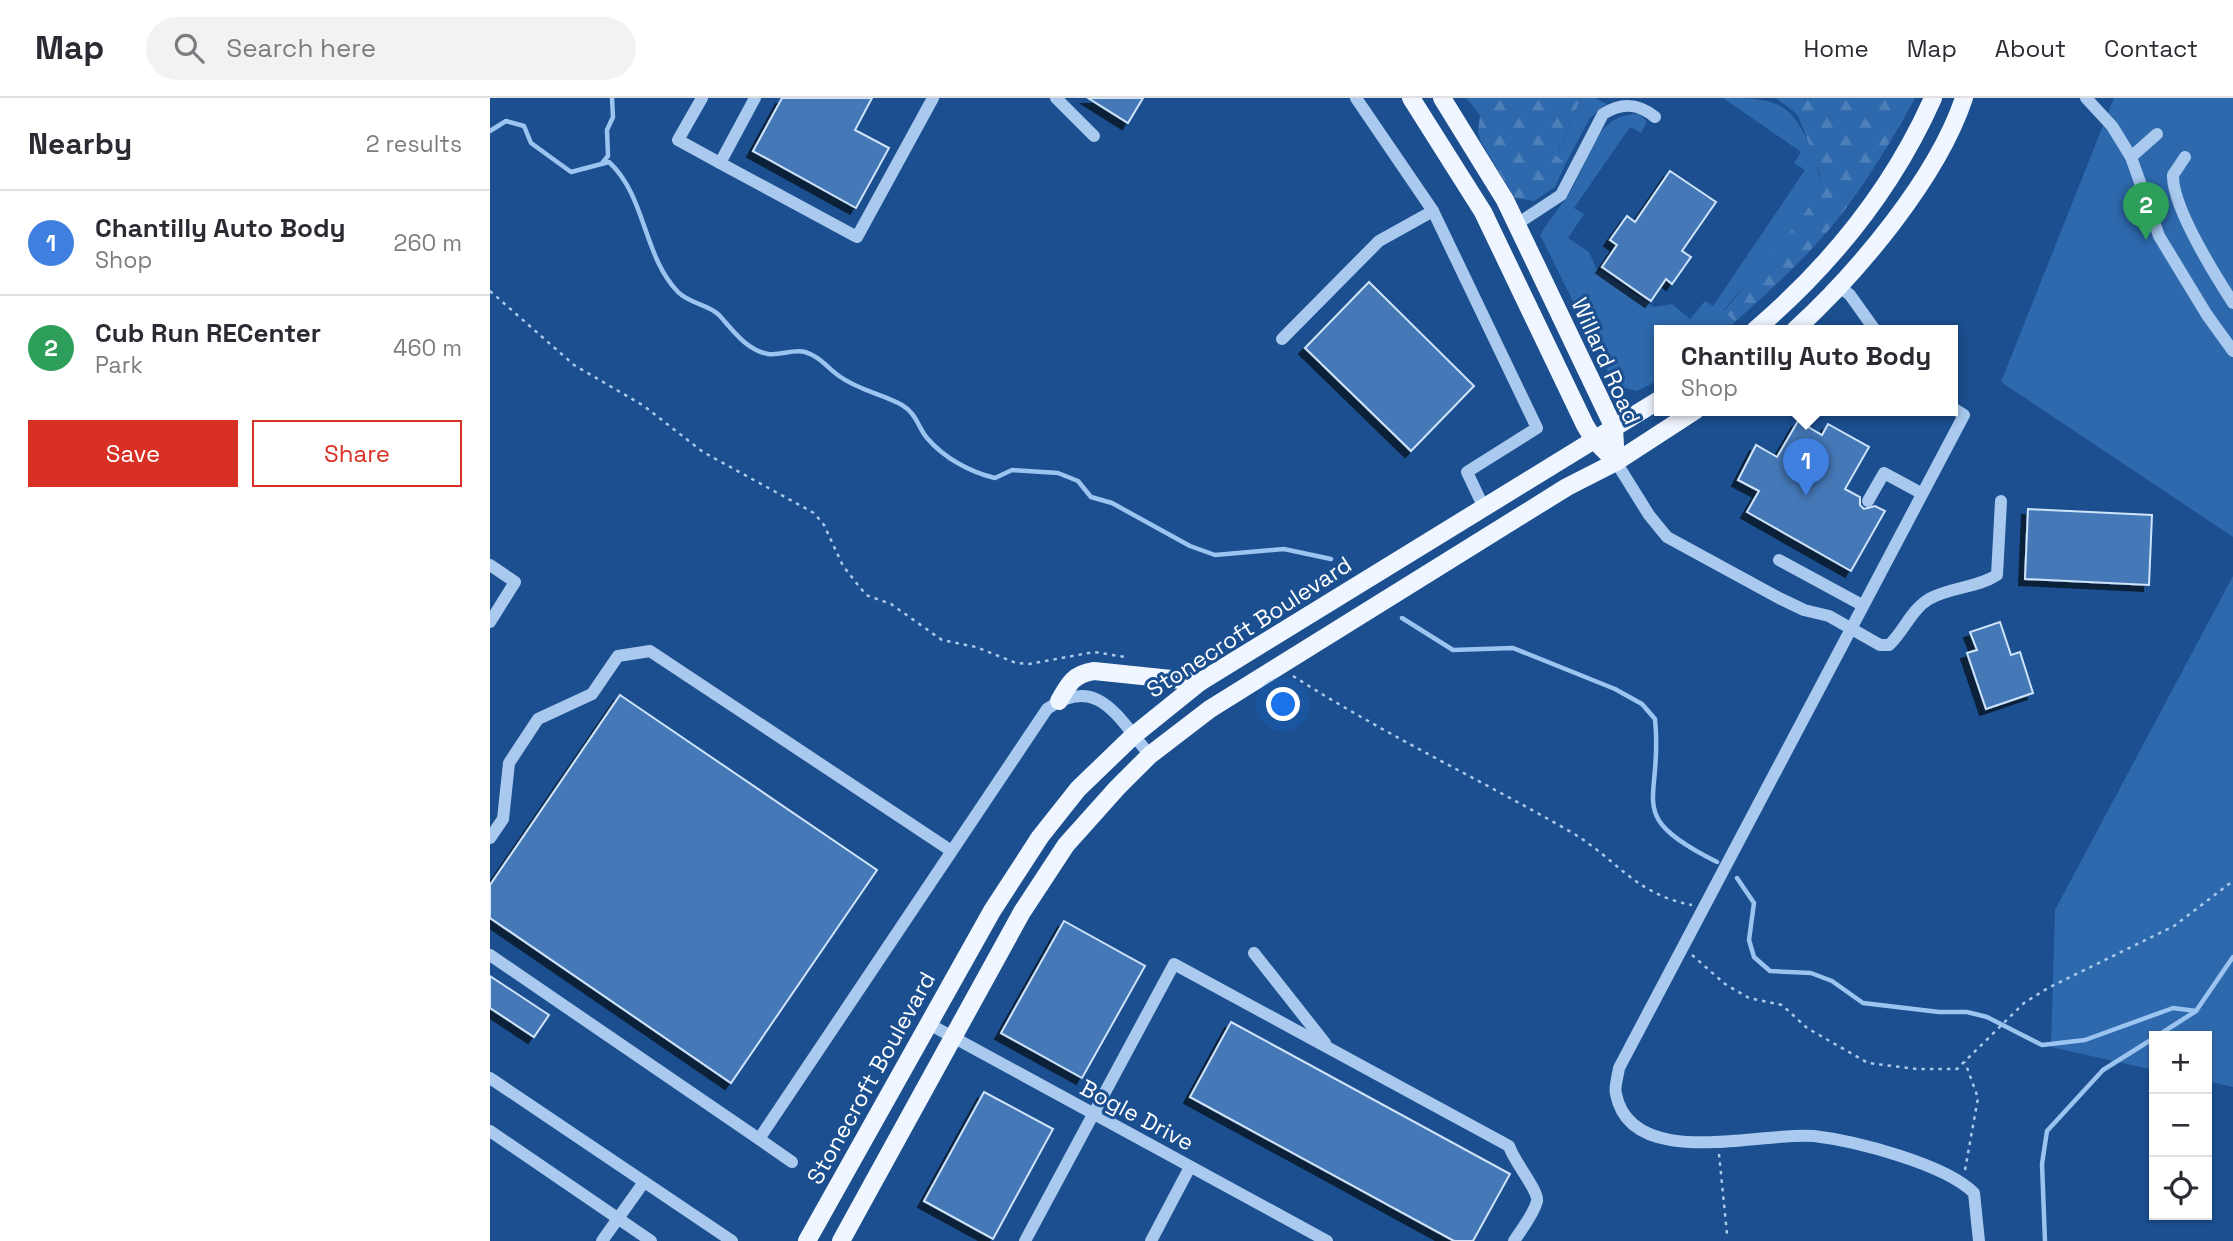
<!DOCTYPE html>
<meta charset="utf-8">
<style>
:root{--surface:#fff;--page:#f2f2f3;--text:#2b2b33;--muted:#7c7c81;--line:#e1e1e2;--accent:#d93025}
body{margin:0;font-family:"Space Grotesk",sans-serif;background:var(--page);color:var(--text)}
.controls{position:absolute;right:21px;bottom:21px;display:grid;overflow:hidden;border-radius:0px;box-shadow:0 2px 5px #0004}
.controls button{width:63px;height:63px;display:grid;place-items:center;padding:0;border:0;border-bottom:2px solid var(--line);background:var(--surface);color:var(--text);font:35px sans-serif}
.you{position:absolute;left:794px;top:607px;width:24px;height:24px;margin:-18px;border:5px solid #fff;border-radius:50%;background:#1a73e8;box-shadow:0 0 0 10px #1a73e833}
.badge{display:grid;place-items:center;width:46px;height:46px;border-radius:50%;background:var(--accent);color:#fff;font-size:23px;font-weight:700}
.pin{position:absolute;translate:-50% -58px;filter:drop-shadow(0 2px 4px #0008)}
.pin::after{content:'';position:absolute;top:37px;width:24px;height:21px;background:inherit;clip-path:polygon(0 0,100% 0,50% 100%)}
.popup{position:absolute;left:1164px;top:227px;width:304px;height:91px;box-sizing:border-box;display:grid;place-content:center;border-radius:0px;background:var(--surface);filter:drop-shadow(0 2px 5px #0005);font-size:23px;white-space:nowrap;color:var(--muted)}
.popup b{font-size:26px;color:var(--text)}
.popup::after{content:'';position:absolute;left:50%;top:100%;margin-left:-14px;border:14px solid transparent;border-top-color:var(--surface)}
.list{margin:0;padding:0;list-style:none}
h2{display:flex;justify-content:space-between;align-items:center;height:91px;margin:0;padding:0 28px;font-size:30px}
h2 small{font-size:23px;font-weight:400;color:var(--muted)}
.list li{display:grid;grid-template-columns:46px 1fr auto;gap:21px;align-items:center;box-sizing:border-box;height:105px;padding:0 28px;border-top:2px solid var(--line)}
.list b{display:block;font-size:26px;white-space:nowrap}
.list p{margin:0;font-size:23px;white-space:nowrap;color:var(--muted)}
.list em{font-size:23px;font-style:normal;color:var(--muted)}
.actions{display:flex;gap:14px;padding:21px 28px}
.actions a{flex:1;padding:16px 0;border:2px solid var(--accent);border-radius:0px;text-align:center;font-size:24px;color:var(--accent)}
.actions .main{background:var(--accent);color:#fff}
.icon{flex:none;width:38px;height:38px;fill:none;stroke:currentColor;stroke-width:2;stroke-linecap:round;stroke-linejoin:round}
.map{position:relative;flex:none;width:1743px;height:1143px;overflow:hidden}
header{display:flex;align-items:center;gap:42px;box-sizing:border-box;height:98px;padding:0 35px;background:var(--surface);border-bottom:2px solid var(--line)}
header strong{font-size:33px}
nav{display:flex;gap:38px;margin-inline-start:auto;font-size:24px}
.search{width:490px;height:63px;background:var(--page);display:flex;align-items:center;gap:18px;box-sizing:border-box;padding:0 24px;border-radius:38px;color:var(--muted);font-size:26px}
main{display:flex}
aside{flex:1;background:var(--surface)}
.map>svg:first-child{display:block}
.green{fill:#2e69ad}
.forest{fill:url(#forest-firs)}
.lines{fill:none;stroke-linecap:round;stroke-linejoin:round}
.stream{stroke:#9cc4f0;stroke-width:4.5}
.building{fill:#4478b7;stroke:#cfe3fa;stroke-width:2;filter:url(#shadow)}
.path{stroke:#a9c9ee;stroke-width:2.5;stroke-dasharray:3.5 5;stroke-linecap:butt}
.minor{stroke:#a9c9ee;stroke-width:12}
.major{stroke:#f0f6ff;stroke-width:18}
.labels{text-anchor:middle;dominant-baseline:central;stroke-width:6;stroke-linejoin:round;paint-order:stroke}
.street-label{font-size:23px;fill:#fff;stroke:#1b4f8f}
</style>
<header>
<strong>Map</strong>
<div class="search"><svg class="icon" aria-label="search" viewBox="0 0 24 24"><circle cx="10" cy="10" r="6"/><path d="M15 15l6 6"/></svg>Search here</div>
<nav><a>Home</a><a>Map</a><a>About</a><a>Contact</a></nav>
</header>
<main>
<aside>
<h2>Nearby<small>2 results</small></h2>
<ul class="list">
<li><span class="badge" style="background:#3f7fe0">1</span><div><b>Chantilly Auto Body</b><p>Shop</p></div><em>260 m</em></li>
<li><span class="badge" style="background:#2e9e5b">2</span><div><b>Cub Run RECenter</b><p>Park</p></div><em>460 m</em></li>
</ul>
<div class="actions"><a class="main">Save</a><a>Share</a></div>
</aside>
<div class="map">
<svg width="1743" height="1143" viewBox="0 0 1743 1143">
<defs>
<pattern id="forest-firs" width="22" height="20" patternUnits="userSpaceOnUse" patternTransform="scale(1.75)"><rect width="22" height="20" fill="#2e69ad"/><path d="M5 1l3.5 6h-7zM16 11l3.5 6h-7z" fill="#4d80b9"/></pattern>
<filter id="shadow"><feDropShadow dx="-6" dy="6" stdDeviation="0" flood-color="#0009"/></filter>
</defs>
<rect width="100%" height="100%" fill="#1b4f8f"/>
<!-- green -->
<g class="green">
<polygon points="1091,0 1105,0 1117,6 1100,20 1076,65 1066,59"/>
<path d="M1233 0C1275 0 1298 0 1315 38 1322 55 1334 76 1328 94 1320 121 1255 185 1234 212L1245 224 1236 232H1169V282L1147 293 1125 288 1050 137C1060 119 1075 105 1084 87 1100 58 1107 14 1150 16L1157 24 1151 35 1140 29 1084 110 1094 116 1078 140 1099 154 1106 170 1164 209 1182 206 1200 221 1215 203 1223 208 1315 72 1304 65 1311 54Z"/>
<polygon points="1624,0 1743,0 1743,439 1511,284"/>
<polygon points="1743,478 1743,989 1717,983 1717,938 1664,938 1664,972 1561,949 1565,812"/>
</g>
<!-- forest -->
<g class="forest">
<polygon points="976,0 1091,0 1066,58 1076,65 1065,89 1044,103 1025,100 991,44 988,34 990,17"/>
<path d="M1286 0H1425C1402 42 1377 84 1347 122 1317 159 1281 192 1245 224L1234 213 1311 121 1328 95 1330 76 1308 17Z"/>
</g>
<g class="lines">
<!-- stream -->
<g class="stream">
<path d="M0 33 16 23 34 28 41 45 81 74 119 64C156 98 153 158 188 194 200 206 218 206 229 217 242 231 256 252 278 256 290 258 302 251 315 254 329 258 338 270 349 278 368 292 392 296 412 307 426 315 428 329 437 340 454 360 480 374 505 380L522 372 568 375 588 383 601 399 622 405 700 448 725 457 794 451 841 461"/>
<polyline points="113,64 118,58 117,32 123,19 122,0"/>
<path d="M912 520 963 552 1023 550 1125 591 1152 606 1165 621C1174 706 1131 716 1227 764"/>
<polyline points="1247,780 1264,805 1259,842 1264,859 1280,873 1321,875 1342,883 1373,905 1449,914 1477,914 1497,919 1552,947 1595,942 1683,910 1706,913"/>
<polyline points="1667,938 1706,913 1743,859"/>
<polyline points="1555,1143 1552,1066 1557,1033 1613,972 1664,940"/>
</g>
</g>
<!-- building -->
<g class="building">
<polygon points="292,0 382,0 365,32 399,50 366,110 263,53"/>
<polygon points="598,0 653,0 638,25"/>
<polygon points="1180,73 1226,104 1192,153 1201,159 1182,186 1176,181 1161,203 1112,169 1127,147 1120,142 1137,118 1145,124"/>
<polygon points="879,184 984,288 921,353 815,250"/>
<polygon points="1308,323 1332,337 1338,326 1379,349 1355,391 1370,399 1370,407 1374,411 1385,408 1395,413 1361,473 1257,414 1269,393 1248,382 1266,347 1287,359"/>
<polygon points="1538,411 1662,417 1659,487 1535,481"/>
<polygon points="1510,524 1521,557 1530,554 1543,595 1496,611 1477,555 1487,552 1480,534"/>
<polygon points="130,597 387,772 241,985 0,820 0,787"/>
<polygon points="574,823 655,868 592,980 511,935"/>
<polygon points="0,878 59,917 44,939 0,910"/>
<polygon points="741,924 1020,1076 983,1143 964,1143 700,999"/>
<polygon points="494,994 563,1031 503,1141 434,1103"/>
</g>
<g class="lines">
<!-- path -->
<g class="path">
<polyline points="0,193 84,267 154,308 213,354 324,415 334,427 353,468 376,497 401,506 452,542 486,549 526,565 539,566 604,554 635,559"/>
<path d="M803 578C892 635 989 681 1081 734 1127 761 1144 796 1202 807"/>
<polyline points="1202,857 1235,886 1259,900 1292,907 1317,930 1378,965 1427,971 1467,971 1534,905 1558,890 1684,828 1743,783"/>
<polyline points="1229,1056 1237,1136"/>
<polyline points="1475,1072 1488,1000 1475,964"/>
</g>
<!-- minor -->
<g class="minor">
<polyline points="212,0 188,42 230,65"/>
<polyline points="265,0 230,65 367,139 443,0"/>
<polyline points="566,0 604,38"/>
<polyline points="866,0 943,113 1047,330 977,374 994,410"/>
<polyline points="1596,0 1622,28 1641,59 1669,138 1717,217 1743,253"/>
<polyline points="1641,59 1667,36"/>
<path d="M1695 59 1683 77C1682 109 1725 177 1743 205"/>
<path d="M1027 126 1071 97 1113 16C1132 4 1148 5 1165 19"/>
<polyline points="1349,188 1360,197 1385,232"/>
<polyline points="792,241 889,143 943,113"/>
<path d="M1463 310 1474 317 1129 970C1128 978 1124 989 1126 996 1141 1074 1274 1033 1324 1038 1366 1043 1455 1066 1484 1095L1489 1143"/>
<path d="M1126 364 1159 417 1177 439 1289 500 1314 512 1339 518 1390 547H1399C1414 533 1421 512 1439 501 1460 489 1487 490 1507 477L1511 403"/>
<polyline points="1378,403 1394,375 1431,395"/>
<polyline points="1289,462 1372,507"/>
<polyline points="0,467 25,484 0,524"/>
<polyline points="0,740 13,721 19,665 48,621 102,596 128,558 160,553 460,752"/>
<polyline points="764,855 835,945"/>
<path d="M0 857 269 1041 557 611C609 575 628 621 660 657"/>
<polyline points="439,926 837,1143"/>
<polyline points="0,980 242,1143"/>
<polyline points="0,1033 161,1143"/>
<polyline points="269,1041 302,1064"/>
<polyline points="112,1143 154,1084"/>
<path d="M535 1143 684 866 1019 1048C1023 1062 1049 1093 1047 1103 1044 1116 1031 1132 1024 1143"/>
<polyline points="661,1143 700,1069"/>
</g>
<!-- major -->
<g class="major">
<polyline points="921,0 993,114 1095,327 1104,342 1126,364"/>
<polyline points="952,0 1015,102 1124,330 1126,364"/>
<path d="M1265 232C1340 168 1403 90 1443 0"/>
<path d="M1305 232C1367 175 1447 81 1474 0"/>
<path d="M569 603C579 585 584 576 604 573L710 584"/>
<polyline points="317,1143 502,813 550,739 588,691 643,638 710,584 1169,302"/>
<polyline points="351,1143 532,814 576,747 627,690 660,657 720,611 1077,389 1126,364 1206,312"/>
</g>
</g>
<g class="labels">
<!-- street labels -->
<g class="street-label">
<text transform="translate(1116 263) rotate(66)">Willard Road</text>
<text transform="translate(759 529) rotate(-33)">Stonecroft Boulevard</text>
<text transform="translate(381 980) rotate(-61)">Stonecroft Boulevard</text>
<text transform="translate(647 1017) rotate(28)">Bogle Drive</text>
</g>
</g>
</svg>
<div class="controls">
<button>+</button>
<button>−</button>
<button><svg class="icon" aria-label="locate" viewBox="0 0 24 24"><circle cx="12" cy="12" r="6"/><path d="M12 2v4M12 18v4M2 12h4M18 12h4"/></svg></button>
</div>
<div class="you"></div>
<div class="pin badge" style="left:1316px;top:398px;background:#3f7fe0">1</div>
<div class="popup"><b>Chantilly Auto Body</b>Shop</div>
<div class="pin badge" style="left:1656px;top:142px;background:#2e9e5b">2</div>
</div>
</main>
